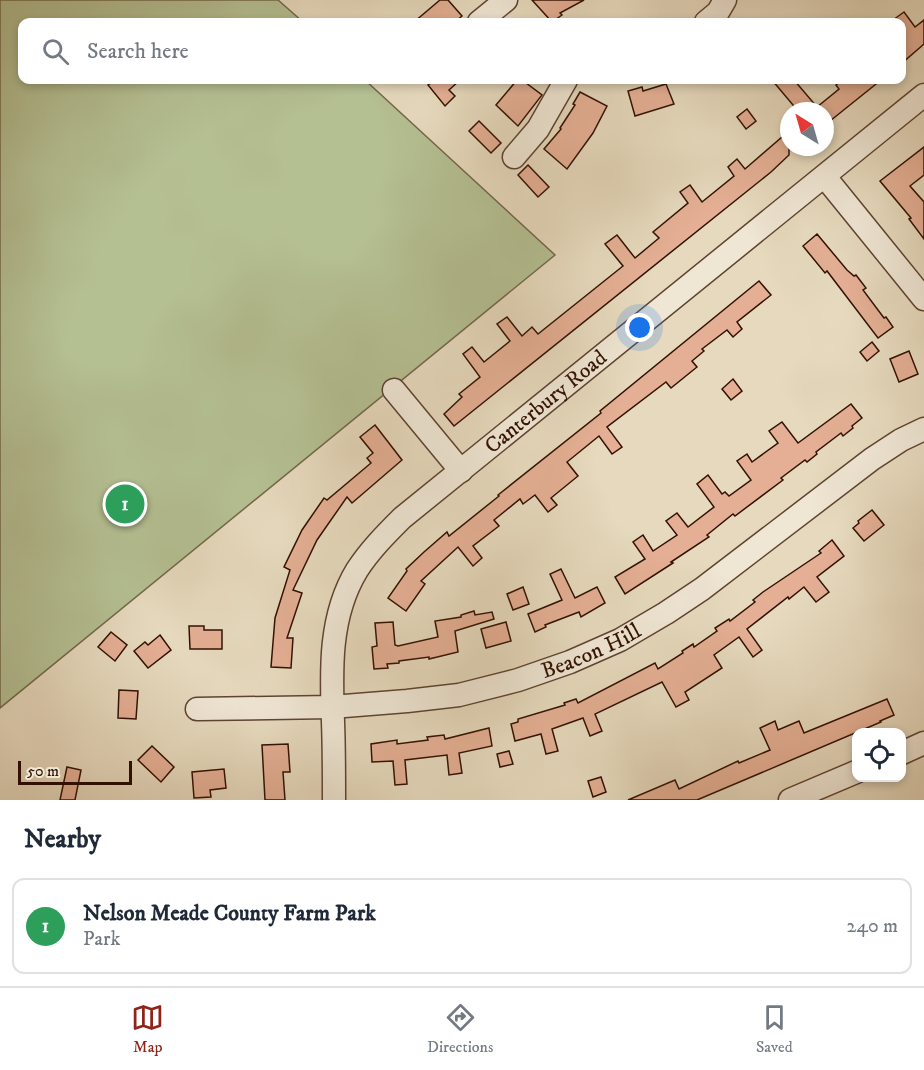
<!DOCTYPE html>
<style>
:root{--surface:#fff;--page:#f6f6f7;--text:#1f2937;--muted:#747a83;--line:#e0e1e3;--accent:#8f2418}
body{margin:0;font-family:"IM FELL DW Pica",serif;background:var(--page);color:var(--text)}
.controls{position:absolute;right:18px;bottom:18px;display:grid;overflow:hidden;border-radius:12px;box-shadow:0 3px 9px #0003}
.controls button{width:54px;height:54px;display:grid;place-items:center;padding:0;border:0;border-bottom:2px solid var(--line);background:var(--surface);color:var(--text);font:30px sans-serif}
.compass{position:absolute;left:780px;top:102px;width:54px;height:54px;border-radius:50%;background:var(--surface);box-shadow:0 3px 9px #0003;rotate:323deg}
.scale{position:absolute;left:18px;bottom:15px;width:114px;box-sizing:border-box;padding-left:6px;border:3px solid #321103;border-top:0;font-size:16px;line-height:21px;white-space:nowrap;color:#321103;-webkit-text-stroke:4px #efe6d4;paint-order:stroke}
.you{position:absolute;left:640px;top:328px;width:21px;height:21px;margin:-15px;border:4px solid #fff;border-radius:50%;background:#1a73e8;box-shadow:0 0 0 9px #1a73e833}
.badge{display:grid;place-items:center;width:39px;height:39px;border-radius:50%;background:var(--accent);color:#fff;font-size:20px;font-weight:700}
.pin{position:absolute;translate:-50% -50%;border:3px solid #fff;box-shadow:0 2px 6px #0006}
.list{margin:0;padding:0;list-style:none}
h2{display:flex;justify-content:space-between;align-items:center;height:78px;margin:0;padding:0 24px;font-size:26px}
h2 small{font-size:20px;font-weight:400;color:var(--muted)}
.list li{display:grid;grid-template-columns:39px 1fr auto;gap:18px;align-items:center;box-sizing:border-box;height:96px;margin:0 12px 12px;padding:0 12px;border:2px solid var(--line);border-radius:12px}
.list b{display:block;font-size:22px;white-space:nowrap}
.list p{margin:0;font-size:20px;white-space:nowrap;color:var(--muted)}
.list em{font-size:20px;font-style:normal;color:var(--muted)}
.icon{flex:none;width:33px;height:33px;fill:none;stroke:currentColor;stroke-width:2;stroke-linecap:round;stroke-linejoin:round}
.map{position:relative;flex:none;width:924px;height:800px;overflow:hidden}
.search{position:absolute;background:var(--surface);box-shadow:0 3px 9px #0003;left:18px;right:18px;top:18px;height:66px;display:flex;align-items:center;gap:15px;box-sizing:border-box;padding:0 21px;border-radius:12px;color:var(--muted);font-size:22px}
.sheet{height:186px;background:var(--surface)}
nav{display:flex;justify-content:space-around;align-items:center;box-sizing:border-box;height:84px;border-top:2px solid var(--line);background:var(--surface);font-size:16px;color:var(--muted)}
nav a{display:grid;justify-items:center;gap:3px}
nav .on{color:var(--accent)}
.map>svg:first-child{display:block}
.green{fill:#b4bf92;stroke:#73684a;stroke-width:1.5}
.building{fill:#e4af94;stroke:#321103;stroke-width:1.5}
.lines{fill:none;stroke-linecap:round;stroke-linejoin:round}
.minor-casing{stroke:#5f4332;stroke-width:25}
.minor{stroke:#efe6d4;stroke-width:22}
.labels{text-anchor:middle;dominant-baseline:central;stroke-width:4.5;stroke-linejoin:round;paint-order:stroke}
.street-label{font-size:22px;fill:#321103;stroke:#efe6d4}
</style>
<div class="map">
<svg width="924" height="800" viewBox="0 0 924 800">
<rect width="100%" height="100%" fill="#e6d9bd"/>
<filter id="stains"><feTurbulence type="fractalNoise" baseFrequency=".00333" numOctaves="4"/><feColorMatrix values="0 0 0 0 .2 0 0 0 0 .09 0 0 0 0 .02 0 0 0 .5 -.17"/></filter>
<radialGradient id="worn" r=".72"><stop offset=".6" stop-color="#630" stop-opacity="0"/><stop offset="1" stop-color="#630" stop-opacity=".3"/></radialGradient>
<!-- green -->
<polygon class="green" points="0,0 278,0 303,22 22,22 22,80 365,80 555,255 0,708"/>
<!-- building -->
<g class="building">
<polygon points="440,0 448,0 462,16 455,22 414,22"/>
<polygon points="532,0 584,0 560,13 562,15 552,22"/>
<polygon points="904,12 915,27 924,20 924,44 902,63 902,22 895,22 893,20"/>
<polygon points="435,80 460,80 449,90 455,96 445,106 428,85"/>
<polygon points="517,80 522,80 542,95 518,126 496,105"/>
<polygon points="772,80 794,80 817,107 839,89 836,85 842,80 881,80 825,125 825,111 798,111"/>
<polygon points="666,84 674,104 635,116 628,91 642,87 643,91"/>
<polygon points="580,92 607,106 593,133 567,169 544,149 561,129 560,128 575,105 573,104"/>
<polygon points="747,109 756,121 746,129 737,117"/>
<polygon points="479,121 501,143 491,153 469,131"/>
<polygon points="789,131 789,155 771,172 454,426 444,414 462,397 459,394 480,377 463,354 472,347 484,362 510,341 497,324 507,317 522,336 532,327 538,334 623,266 605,244 617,235 635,258 659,238 653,232 688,203 680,192 690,185 702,202 734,176 728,167 737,159 745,169"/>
<polygon points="924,147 924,175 910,186 924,202 924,239 909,219 911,218 880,181"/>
<polygon points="528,165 549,187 538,197 518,175"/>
<polygon points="817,234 847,270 854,276 856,275 866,288 863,290 884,318 886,317 893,327 878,338 827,271 825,273 803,246"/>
<polygon points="759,281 771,295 737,322 742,329 733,337 727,330 702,349 704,351 692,361 697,367 671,388 666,382 607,427 622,447 612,454 599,436 567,462 578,476 551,498 557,505 548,512 535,495 523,504 520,499 494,520 499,526 473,546 482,558 473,566 458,547 421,581 425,584 406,611 388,598 407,571 406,569 424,552 447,532 449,536 499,496 498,495 601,413 600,411"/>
<polygon points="872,342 879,351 867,361 860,352"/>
<polygon points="909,351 918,374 899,382 890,359"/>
<polygon points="733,379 742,391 731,400 722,389"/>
<polygon points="851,404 862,418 852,426 853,428 843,436 841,433 816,452 817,454 807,462 805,460 781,478 783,480 735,516 733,514 707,535 709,537 671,562 673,563 625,594 615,577 645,559 633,542 643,535 653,551 677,535 666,521 677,513 688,527 714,507 697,484 708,475 722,494 725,492 729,496 751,480 737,461 747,454 752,462 778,443 769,431 782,422 798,443"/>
<polygon points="375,425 402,460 352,503 347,497 317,540 293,590 302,593 287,638 293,638 291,668 271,667 275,618 290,570 284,567 302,530 324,498 327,500 371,463 367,458 373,453 360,437"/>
<polygon points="872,510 884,525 864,541 853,528 859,523 858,521"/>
<polygon points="832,540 844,556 817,577 829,592 816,602 804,587 789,599 788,597 747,629 762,650 753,657 739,637 714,655 722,668 685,692 689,700 676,707 662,682 595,714 602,731 590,736 583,718 552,729 558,751 546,754 541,734 515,741 511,724 518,722 518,719 565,705 564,703 576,699 578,703 655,663 658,669 683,653 682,651 693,644 694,647 717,631 715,628 729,619 730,621 755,602 753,600 763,592 821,553 819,551"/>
<polygon points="561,569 575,598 597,587 605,603 581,617 579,612 545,625 546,627 535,632 528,614 562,600 550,574"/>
<polygon points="523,587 529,604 513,610 507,594"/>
<polygon points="474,611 475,615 492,612 494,619 455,631 458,652 429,659 429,657 399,661 399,663 387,664 388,668 374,669 372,647 377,646 375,623 393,622 395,645 398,646 438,637 435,621 461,617 461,615"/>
<polygon points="506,622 511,641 486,648 481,629"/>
<polygon points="189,626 204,626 204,630 222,630 222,649 190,649"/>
<polygon points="111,632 127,645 115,661 98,647"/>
<polygon points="160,635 171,650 148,668 134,651 145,642 148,645"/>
<polygon points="119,690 138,691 136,719 118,718"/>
<polygon points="887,699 894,715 880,721 881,722 697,800 628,800 675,780 679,789 738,761 739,763 770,750 760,728 775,721 778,730 799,721 804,733"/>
<polygon points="489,728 492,746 459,753 462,773 449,775 447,755 405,760 407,784 395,785 393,761 372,762 371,744 397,740 397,744 428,740 427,737 444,735 445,739"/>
<polygon points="288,744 290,772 283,772 285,800 265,800 262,745"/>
<polygon points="152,746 174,767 161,782 138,760"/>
<polygon points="509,751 513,764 500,767 497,754"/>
<polygon points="67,767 81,770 75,800 60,800"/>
<polygon points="224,769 226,788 210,790 211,797 194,798 192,772"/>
<polygon points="601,777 606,792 593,797 588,781"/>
</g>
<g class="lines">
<defs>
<g id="minor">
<polyline points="479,22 506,0"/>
<polyline points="706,22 718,12 725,0"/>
<polyline points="514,157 538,129 566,80"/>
<polyline points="825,177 924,299"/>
<polyline points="394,390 461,471"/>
<path id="s1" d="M197 709 332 707 407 701 459 695 518 680 570 662 620 640 666 613 702 589 872 459 901 440 924 429"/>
<polyline points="902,753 924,743"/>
<path id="s2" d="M334 800C334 774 334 748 333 722 331 670 329 616 357 570 370 550 386 534 402 518L924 95"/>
<polyline points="790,800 856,772"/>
</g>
</defs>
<!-- minor casing -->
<use href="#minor" class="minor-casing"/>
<!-- minor -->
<use href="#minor" class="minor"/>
</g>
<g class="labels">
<!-- street labels -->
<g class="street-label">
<text stroke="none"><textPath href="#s2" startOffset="488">Canterbury Road</textPath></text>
<text stroke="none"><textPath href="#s1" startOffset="402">Beacon Hill</textPath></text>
</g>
</g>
<rect width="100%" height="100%" filter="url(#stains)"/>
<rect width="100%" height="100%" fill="url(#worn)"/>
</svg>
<div class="controls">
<button><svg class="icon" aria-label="locate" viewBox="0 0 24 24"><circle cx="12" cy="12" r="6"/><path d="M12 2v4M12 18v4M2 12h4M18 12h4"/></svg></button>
</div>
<svg class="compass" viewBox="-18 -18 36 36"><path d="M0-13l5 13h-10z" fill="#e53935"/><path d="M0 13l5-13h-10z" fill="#747a83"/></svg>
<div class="scale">50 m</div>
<div class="you"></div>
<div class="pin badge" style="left:125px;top:504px;background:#2e9e5b">1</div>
<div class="search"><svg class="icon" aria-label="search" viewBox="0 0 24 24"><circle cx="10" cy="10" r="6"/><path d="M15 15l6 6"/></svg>Search here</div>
</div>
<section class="sheet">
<h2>Nearby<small></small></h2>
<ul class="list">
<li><span class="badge" style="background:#2e9e5b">1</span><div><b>Nelson Meade County Farm Park</b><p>Park</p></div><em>240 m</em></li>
</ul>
</section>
<nav>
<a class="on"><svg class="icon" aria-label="map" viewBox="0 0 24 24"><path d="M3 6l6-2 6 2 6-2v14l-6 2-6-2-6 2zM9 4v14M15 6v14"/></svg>Map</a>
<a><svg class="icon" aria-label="directions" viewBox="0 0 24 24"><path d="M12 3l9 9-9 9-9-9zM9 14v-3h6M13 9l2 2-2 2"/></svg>Directions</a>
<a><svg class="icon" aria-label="saved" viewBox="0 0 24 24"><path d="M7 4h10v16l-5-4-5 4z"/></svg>Saved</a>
</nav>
